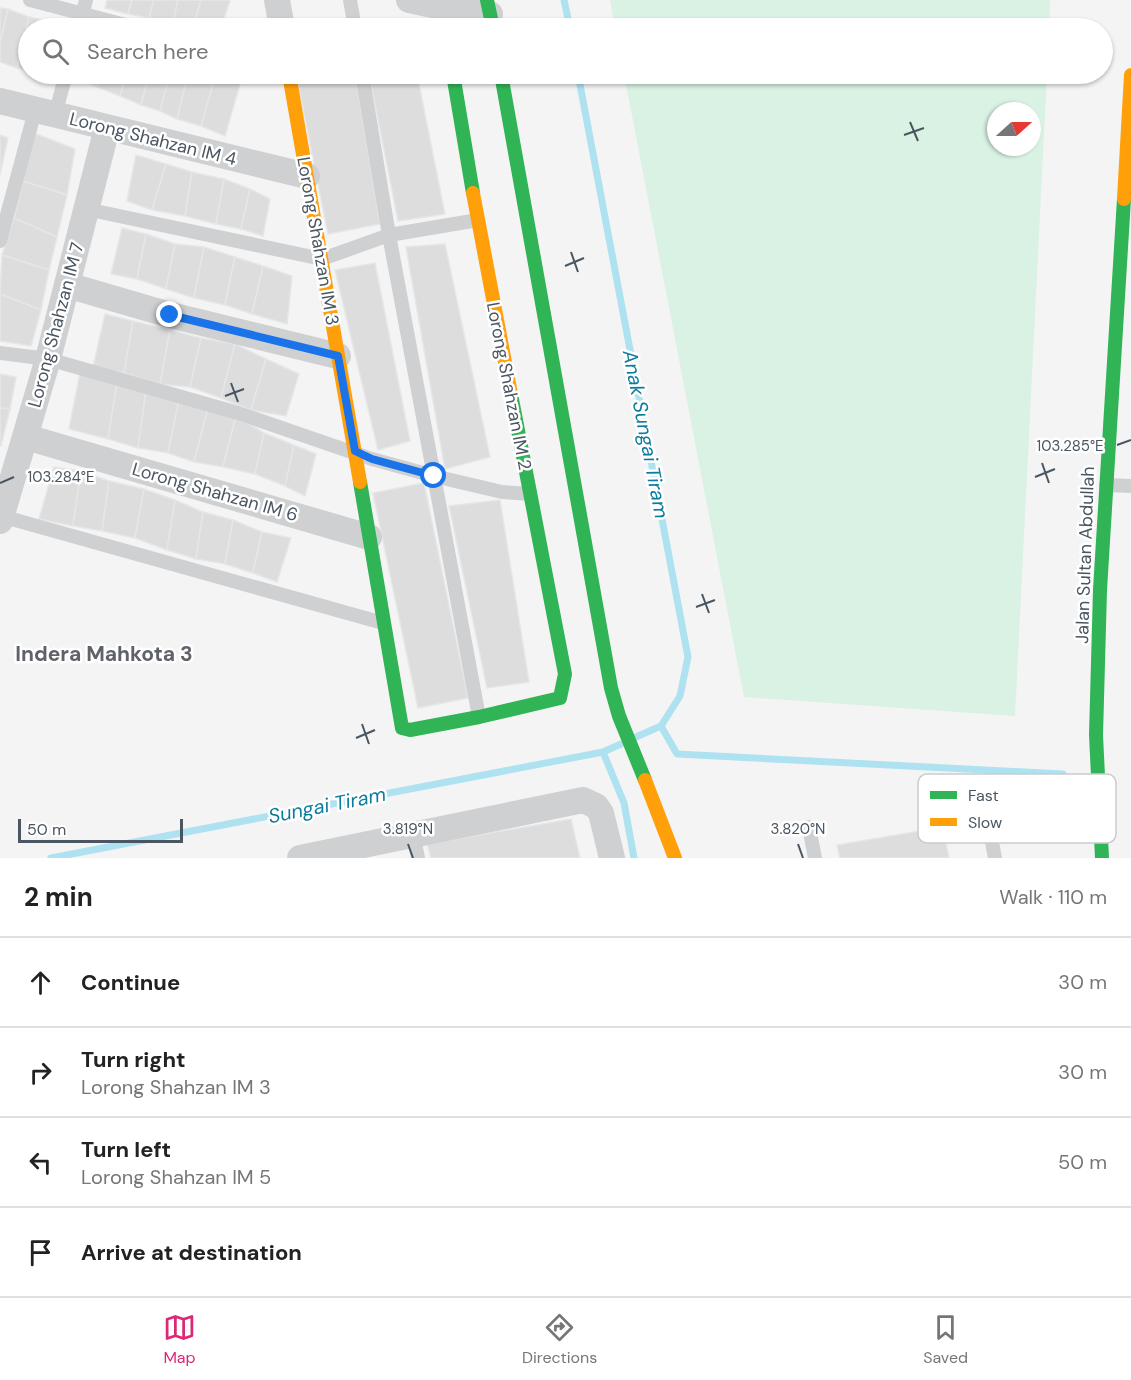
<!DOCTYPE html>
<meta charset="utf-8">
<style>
:root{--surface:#fff;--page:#f6f6f6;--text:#222;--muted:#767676;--line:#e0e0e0;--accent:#db2777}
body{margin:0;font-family:"DM Sans",sans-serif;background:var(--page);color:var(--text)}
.compass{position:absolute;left:987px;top:102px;width:54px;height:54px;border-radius:50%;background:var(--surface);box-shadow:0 2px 4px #0004;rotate:69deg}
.scale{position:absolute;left:18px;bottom:15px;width:165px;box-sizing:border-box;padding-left:6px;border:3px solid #4a5661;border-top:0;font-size:16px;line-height:21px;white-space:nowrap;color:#4a5661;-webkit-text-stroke:4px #fff;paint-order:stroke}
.stop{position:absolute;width:18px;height:18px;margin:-14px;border:4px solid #1a73e8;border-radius:50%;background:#fff}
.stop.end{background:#1a73e8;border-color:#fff;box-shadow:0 2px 6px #0008}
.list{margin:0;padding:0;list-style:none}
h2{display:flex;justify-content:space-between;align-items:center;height:78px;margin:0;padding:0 24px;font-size:26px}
h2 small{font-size:20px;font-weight:400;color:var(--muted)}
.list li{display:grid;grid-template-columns:39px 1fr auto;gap:18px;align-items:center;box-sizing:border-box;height:90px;padding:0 24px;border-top:2px solid var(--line)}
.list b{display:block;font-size:22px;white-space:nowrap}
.list p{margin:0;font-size:20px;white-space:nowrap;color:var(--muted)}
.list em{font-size:20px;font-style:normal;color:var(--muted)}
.icon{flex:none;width:33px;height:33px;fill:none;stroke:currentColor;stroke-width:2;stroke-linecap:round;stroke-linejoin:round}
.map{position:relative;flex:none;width:1131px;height:858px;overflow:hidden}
.search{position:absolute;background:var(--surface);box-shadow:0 2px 4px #0004;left:18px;right:18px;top:18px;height:66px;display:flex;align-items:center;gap:15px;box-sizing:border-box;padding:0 21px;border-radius:33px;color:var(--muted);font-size:22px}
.sheet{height:438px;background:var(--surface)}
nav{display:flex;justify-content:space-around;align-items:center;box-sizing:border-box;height:84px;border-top:2px solid var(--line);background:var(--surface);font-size:16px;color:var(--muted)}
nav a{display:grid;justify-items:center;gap:3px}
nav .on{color:var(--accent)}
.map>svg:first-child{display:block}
.green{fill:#d9f2e3;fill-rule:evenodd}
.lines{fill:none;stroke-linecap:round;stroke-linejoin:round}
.stream{stroke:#aee2f0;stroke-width:7}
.building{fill:#ddddde;stroke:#e5e6e7;stroke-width:1.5}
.lane{stroke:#ced0d2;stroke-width:14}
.street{stroke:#ced0d2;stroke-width:26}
.fast{stroke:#30b455;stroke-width:14}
.slow{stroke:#ff9f0a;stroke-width:14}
.route{stroke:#1a73e8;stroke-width:8}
.ticks{fill:none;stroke:#4a5661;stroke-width:2}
.labels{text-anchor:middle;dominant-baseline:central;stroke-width:5;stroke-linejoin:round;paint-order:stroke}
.street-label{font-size:18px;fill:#4a5661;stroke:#fff}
.water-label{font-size:20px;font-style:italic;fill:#0c7c9b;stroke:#fff}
.quarter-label{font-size:21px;font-weight:bold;fill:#5f6368;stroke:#fff}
.key{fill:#fff;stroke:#c9ccd0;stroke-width:1.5}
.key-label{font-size:16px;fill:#4a5661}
.ticks-label{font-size:15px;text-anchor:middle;fill:#4a5661;stroke:#fff;stroke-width:5;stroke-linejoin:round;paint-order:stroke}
</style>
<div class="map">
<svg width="1131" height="858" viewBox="0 0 1131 858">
<rect width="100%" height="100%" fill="#f4f4f4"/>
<!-- green -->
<g class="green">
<polygon points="610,0 1050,0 1049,28 615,28"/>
<path d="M624 74H1047L1015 716 744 697ZM996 111H1032V147H996Z"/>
</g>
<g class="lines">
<!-- stream -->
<g class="stream">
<polyline points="564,0 570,28"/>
<polyline points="578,74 688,657 680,696 661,726 636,737"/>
<polyline points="661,726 677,754 1063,774"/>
<polyline points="603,752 624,803 634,858"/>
<polyline points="51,858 603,752 621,744"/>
</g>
</g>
<!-- building -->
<g class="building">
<polygon points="107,0 132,0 128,14 105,8"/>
<polygon points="132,0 154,0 149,18 128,14"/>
<polygon points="154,0 178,0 173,22 149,18"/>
<polygon points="178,0 201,0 193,28 184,28 173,22"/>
<polygon points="201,0 230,0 221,28 193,28"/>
<polygon points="0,8 8,9 0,43"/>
<polygon points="8,9 29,17 17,68 0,62 0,43"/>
<polygon points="29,17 48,21 46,28 28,28 28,71 17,68"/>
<polygon points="83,20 115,28 81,28"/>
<polygon points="346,20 347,28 303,28"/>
<polygon points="48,21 67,28 46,28"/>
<polygon points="37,74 56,74 55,81"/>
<polygon points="68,74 101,74 97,87 68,75"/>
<polygon points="101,74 127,74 120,96 97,87"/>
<polygon points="127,74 149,74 141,105 120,96"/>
<polygon points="149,74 170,74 160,111 141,105"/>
<polygon points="170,74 188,74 177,119 160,111"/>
<polygon points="188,74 216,74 201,126 177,119"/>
<polygon points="216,74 243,74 225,136 201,126"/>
<polygon points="296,74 355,74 380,224 328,234"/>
<polygon points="369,74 417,74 445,214 398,221"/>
<polygon points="34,133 75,149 67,195 23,181"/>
<polygon points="0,135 8,138 0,175"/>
<polygon points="136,155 166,164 152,210 127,201"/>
<polygon points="166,164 192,172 185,216 152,210"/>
<polygon points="192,172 224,179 216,224 185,216"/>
<polygon points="224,179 250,189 241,229 216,224"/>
<polygon points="23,181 67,195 57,237 14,218"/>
<polygon points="250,189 270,199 263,236 241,229"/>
<polygon points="14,218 57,237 49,270 2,255"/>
<polygon points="122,228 146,234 137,279 111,274"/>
<polygon points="146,234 175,244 166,289 137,279"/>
<polygon points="175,244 204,247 194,298 166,289"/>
<polygon points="445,244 490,457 445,469 406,247"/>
<polygon points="204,247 235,257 225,305 194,298"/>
<polygon points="2,255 49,270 41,310 0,294"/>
<polygon points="235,257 263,266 252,314 225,305"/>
<polygon points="375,263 410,441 378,450 335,270"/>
<polygon points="263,266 292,276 287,324 252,314"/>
<polygon points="0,294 41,310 31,346 0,341"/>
<polygon points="105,314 133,321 124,373 93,367"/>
<polygon points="133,321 170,330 160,384 124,373"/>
<polygon points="170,330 201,338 190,387 160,384"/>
<polygon points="201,338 235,344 221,398 190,387"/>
<polygon points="235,344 266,359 251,410 221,398"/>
<polygon points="266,359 299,374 286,416 251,410"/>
<polygon points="80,373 117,383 108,439 69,429"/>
<polygon points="0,374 16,377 10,409 0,408"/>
<polygon points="117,383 146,391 138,448 108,439"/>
<polygon points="146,391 179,400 168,453 138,448"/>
<polygon points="179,400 208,408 194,462 168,453"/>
<polygon points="0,408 10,409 1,446 0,446"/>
<polygon points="208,408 236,416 223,467 194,462"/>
<polygon points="236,416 264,433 255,474 223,467"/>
<polygon points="264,433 294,445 285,486 255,474"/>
<polygon points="294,445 316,454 305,496 285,486"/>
<polygon points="54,467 81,471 73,526 39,519"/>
<polygon points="81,471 109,481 102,531 73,526"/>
<polygon points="109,481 144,489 135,538 102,531"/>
<polygon points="424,483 468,698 418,708 373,493"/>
<polygon points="144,489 175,500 167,550 135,538"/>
<polygon points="175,500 203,512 196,559 167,550"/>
<polygon points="500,500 529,682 487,688 449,506"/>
<polygon points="203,512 233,520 225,564 196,559"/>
<polygon points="233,520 262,532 253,573 225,564"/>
<polygon points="262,532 291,538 277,582 253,573"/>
<polygon points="571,819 580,858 431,858 427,844"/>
<polygon points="943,827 949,858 840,858 837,845"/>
</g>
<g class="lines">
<!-- lane -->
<g class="lane">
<polyline points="30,0 137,28"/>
<polyline points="350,0 355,28"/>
<polyline points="79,28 86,0"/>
<polyline points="362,74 389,235 479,717"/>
<polyline points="55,115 66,74"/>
<polyline points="86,209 322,259 389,235 478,220"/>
<polyline points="0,241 35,111"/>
<polyline points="0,353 48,359 238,413 372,459 434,476 502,492 530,494"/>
<polyline points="1106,485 1131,486"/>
<polyline points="1,516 383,623"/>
<polyline points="809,827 815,858"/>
<polyline points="413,834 418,858"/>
<polyline points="991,837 995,858"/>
</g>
<!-- street -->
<g class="street">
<polyline points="277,0 282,28"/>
<polyline points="409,0 442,7 490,14"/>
<polyline points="0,101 307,176"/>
<polyline points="67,285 170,315 338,356"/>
<polyline points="26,437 369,537"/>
<polyline points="0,521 48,359 107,128"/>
<polyline points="300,858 583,800 596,806 601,813 612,858"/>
</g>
<!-- fast -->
<g class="fast">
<polyline points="487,0 493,28"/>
<polyline points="453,74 473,193"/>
<polyline points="501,74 611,688 619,716 645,780"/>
<polyline points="360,482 402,728 410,730 479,717 560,698 565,674 511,394"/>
<polyline points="1102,858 1096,735 1100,590 1124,199"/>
</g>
<!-- slow -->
<g class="slow">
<polyline points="289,74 360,482"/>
<polyline points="473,193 511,394"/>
<polyline points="1124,199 1131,75"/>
<polyline points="645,780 675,858"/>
</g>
</g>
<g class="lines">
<!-- route -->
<polyline class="route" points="170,315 338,356 355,451 372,459 434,476"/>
</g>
<!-- ticks -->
<path class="ticks" d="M910 122 918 141M904 135 924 128M571 252 578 272M565 266 584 258M231 383 238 402M225 396 244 389M1117 445 1131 440M1042 463 1049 483M1035 477 1055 469M0 483 14 477M702 594 709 613M696 607 715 600M362 724 369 744M356 738 375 730M408 844 413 858M798 844 803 858"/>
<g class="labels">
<!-- street labels -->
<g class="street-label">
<text transform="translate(153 139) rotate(14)">Lorong Shahzan IM 4</text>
<text transform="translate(318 241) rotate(80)">Lorong Shahzan IM 3</text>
<text transform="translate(56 325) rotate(-75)">Lorong Shahzan IM 7</text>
<text transform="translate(509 386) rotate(79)">Lorong Shahzan IM 2</text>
<text transform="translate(215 492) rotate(16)">Lorong Shahzan IM 6</text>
<text transform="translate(1085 555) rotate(-88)">Jalan Sultan Abdullah</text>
</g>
<!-- water labels -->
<g class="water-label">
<text transform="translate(646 434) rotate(79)">Anak Sungai Tiram</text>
<text transform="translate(327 805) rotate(-11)">Sungai Tiram</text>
</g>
<!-- quarter labels -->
<g class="quarter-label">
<text x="104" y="654">Indera Mahkota 3</text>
</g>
</g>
<!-- legend -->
<rect x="918" y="774" width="198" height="69" rx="9" class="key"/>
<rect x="930" y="791" width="27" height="8" fill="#30b455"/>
<rect x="930" y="818" width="27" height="8" fill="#ff9f0a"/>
<g class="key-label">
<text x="968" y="801">Fast</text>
<text x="968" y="828">Slow</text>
</g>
<g class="ticks-label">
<text x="1070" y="451">103.285°E</text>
<text x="61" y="482">103.284°E</text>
<text x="408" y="834">3.819°N</text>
<text x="798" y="834">3.820°N</text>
</g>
</svg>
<svg class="compass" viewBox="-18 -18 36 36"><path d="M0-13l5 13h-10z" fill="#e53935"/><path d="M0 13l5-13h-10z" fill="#767676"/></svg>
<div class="scale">50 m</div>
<div class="stop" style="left:434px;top:476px"></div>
<div class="stop end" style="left:170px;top:315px"></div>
<div class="search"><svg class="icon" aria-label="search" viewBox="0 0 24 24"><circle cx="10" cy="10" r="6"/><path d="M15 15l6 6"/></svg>Search here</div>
</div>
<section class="sheet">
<h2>2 min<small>Walk · 110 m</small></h2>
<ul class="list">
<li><svg class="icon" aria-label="ahead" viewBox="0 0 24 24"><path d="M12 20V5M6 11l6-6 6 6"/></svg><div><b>Continue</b></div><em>30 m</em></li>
<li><svg class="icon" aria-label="right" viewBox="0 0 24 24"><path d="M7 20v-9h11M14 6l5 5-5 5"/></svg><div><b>Turn right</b><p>Lorong Shahzan IM 3</p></div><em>30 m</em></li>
<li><svg class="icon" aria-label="left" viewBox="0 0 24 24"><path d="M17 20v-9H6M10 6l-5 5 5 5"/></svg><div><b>Turn left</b><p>Lorong Shahzan IM 5</p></div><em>50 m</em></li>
<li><svg class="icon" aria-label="arrive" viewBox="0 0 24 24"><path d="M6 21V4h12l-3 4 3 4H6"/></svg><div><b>Arrive at destination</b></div></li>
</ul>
</section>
<nav>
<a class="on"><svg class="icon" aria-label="map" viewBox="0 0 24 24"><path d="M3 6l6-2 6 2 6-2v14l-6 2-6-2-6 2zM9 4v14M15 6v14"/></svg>Map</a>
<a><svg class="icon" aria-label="directions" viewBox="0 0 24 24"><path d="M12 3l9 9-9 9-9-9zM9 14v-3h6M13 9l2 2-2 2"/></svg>Directions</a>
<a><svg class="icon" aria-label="saved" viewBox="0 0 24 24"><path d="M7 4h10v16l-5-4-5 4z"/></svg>Saved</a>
</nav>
